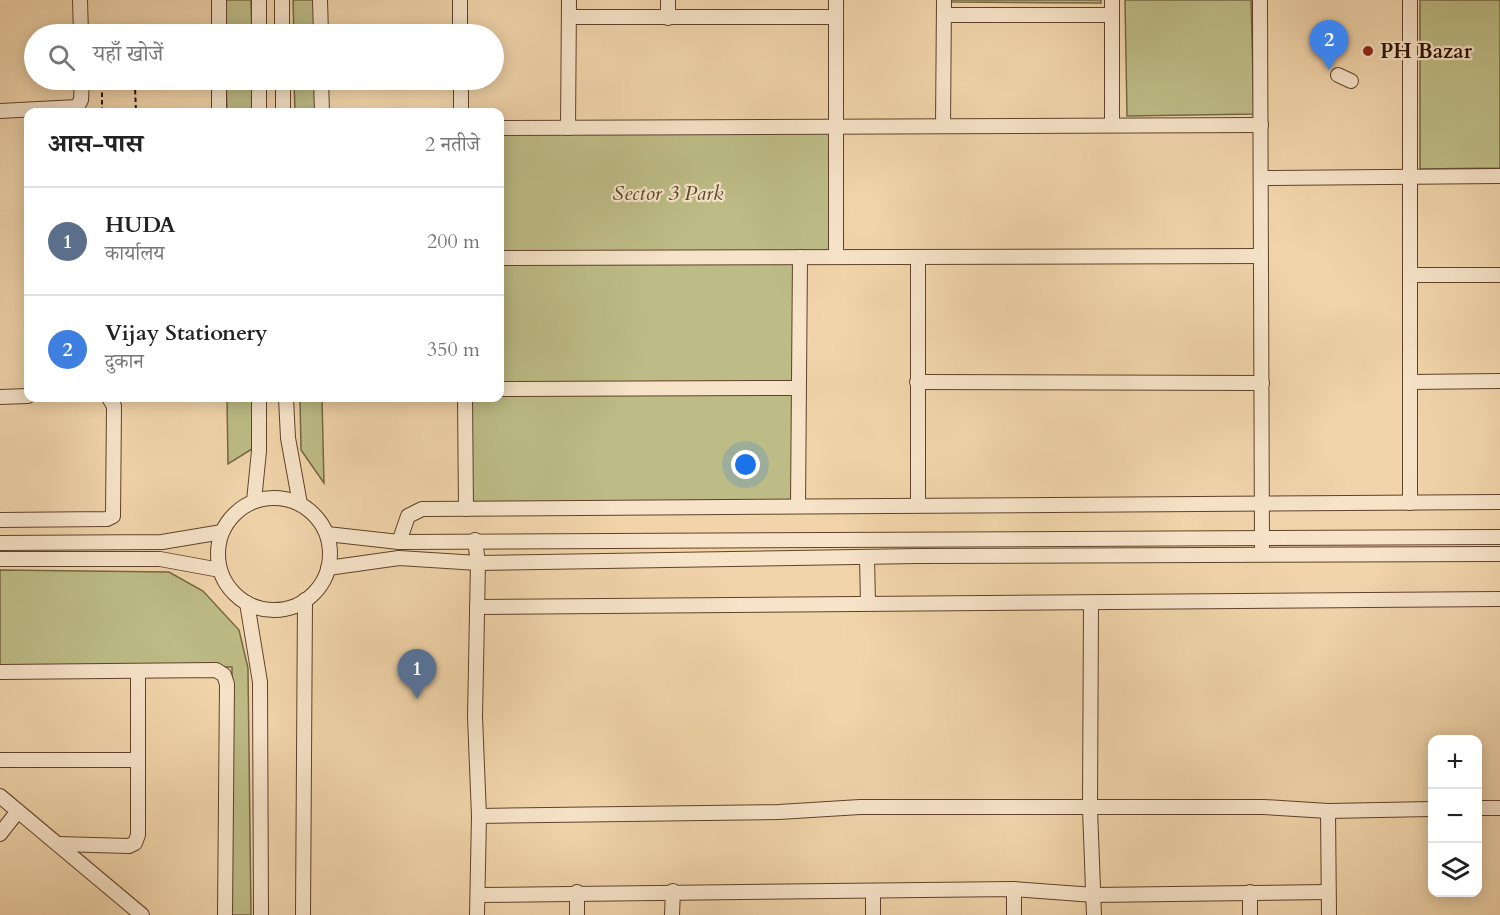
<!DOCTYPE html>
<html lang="hi">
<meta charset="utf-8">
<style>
:root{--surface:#fff;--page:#f2f2f2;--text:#222;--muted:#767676;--line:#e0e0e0;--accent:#db2777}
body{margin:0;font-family:Cardo,"Noto Serif Devanagari",serif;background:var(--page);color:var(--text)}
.controls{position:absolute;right:18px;bottom:18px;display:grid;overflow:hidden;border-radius:12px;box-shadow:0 3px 15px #0003}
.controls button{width:54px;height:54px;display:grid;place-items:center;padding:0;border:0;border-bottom:2px solid var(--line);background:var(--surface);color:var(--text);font:30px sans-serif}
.you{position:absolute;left:746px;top:465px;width:21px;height:21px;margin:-15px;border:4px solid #fff;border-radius:50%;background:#1a73e8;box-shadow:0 0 0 9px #1a73e833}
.badge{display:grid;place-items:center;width:39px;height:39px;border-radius:50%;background:var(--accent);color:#fff;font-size:20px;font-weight:700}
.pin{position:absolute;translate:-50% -50px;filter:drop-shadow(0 2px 3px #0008)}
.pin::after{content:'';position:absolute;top:32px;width:21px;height:18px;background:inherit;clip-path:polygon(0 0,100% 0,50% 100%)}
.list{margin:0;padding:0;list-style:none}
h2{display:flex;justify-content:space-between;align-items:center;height:78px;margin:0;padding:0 24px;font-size:26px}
h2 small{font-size:20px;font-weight:400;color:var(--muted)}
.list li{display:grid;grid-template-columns:39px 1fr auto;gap:18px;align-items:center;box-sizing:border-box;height:108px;padding:0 24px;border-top:2px solid var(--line)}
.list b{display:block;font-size:22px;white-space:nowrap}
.list p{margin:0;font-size:20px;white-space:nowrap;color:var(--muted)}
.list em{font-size:20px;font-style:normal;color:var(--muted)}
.icon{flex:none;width:33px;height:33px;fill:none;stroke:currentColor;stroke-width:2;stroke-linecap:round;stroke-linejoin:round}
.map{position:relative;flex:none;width:1500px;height:915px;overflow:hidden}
.search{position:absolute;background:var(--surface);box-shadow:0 3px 15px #0003;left:24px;top:24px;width:480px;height:66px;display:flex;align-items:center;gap:15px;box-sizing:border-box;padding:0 21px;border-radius:33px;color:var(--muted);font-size:22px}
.panel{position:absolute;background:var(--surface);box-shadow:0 3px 15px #0003;left:24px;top:108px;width:480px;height:294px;border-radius:12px}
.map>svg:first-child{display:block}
.green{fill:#bdbc86;stroke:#766743;stroke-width:1.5}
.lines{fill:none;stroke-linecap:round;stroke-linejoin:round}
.minor-casing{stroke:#60422a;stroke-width:16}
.path{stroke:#2f1200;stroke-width:2;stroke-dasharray:4.5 3;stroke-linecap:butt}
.minor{stroke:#f6e3c8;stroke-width:14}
.poi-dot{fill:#8f2418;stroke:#f6e3c8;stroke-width:2}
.labels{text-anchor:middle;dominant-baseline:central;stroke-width:4.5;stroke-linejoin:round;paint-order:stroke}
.poi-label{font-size:21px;font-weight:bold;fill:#2f1200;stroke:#f6e3c8;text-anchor:start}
.park-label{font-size:21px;font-style:italic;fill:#5a4528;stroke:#f6e3c8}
</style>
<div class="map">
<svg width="1500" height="915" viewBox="0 0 1500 915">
<rect width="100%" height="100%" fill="#f1d4aa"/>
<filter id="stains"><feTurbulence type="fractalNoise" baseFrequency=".00333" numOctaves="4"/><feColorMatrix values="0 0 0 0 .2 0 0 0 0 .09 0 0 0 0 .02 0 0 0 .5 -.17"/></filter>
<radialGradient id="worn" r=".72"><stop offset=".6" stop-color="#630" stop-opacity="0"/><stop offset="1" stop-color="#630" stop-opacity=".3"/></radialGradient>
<!-- green -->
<g class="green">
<polygon points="226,0 251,0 252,34 226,34"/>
<polygon points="293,0 315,0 316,34 294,34"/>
<polygon points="953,0 1101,0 1101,3 953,2"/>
<polygon points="1125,0 1251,0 1254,114 1127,116"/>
<polygon points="1420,0 1500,0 1500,168 1420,169"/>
<polygon points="226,80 252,80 252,112 227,112"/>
<polygon points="294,80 316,80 317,112 295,112"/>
<polygon points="836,127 836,257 800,257 798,506 466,509 465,398 500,398 500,128"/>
<polygon points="227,398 252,398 252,449 228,464"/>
<polygon points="300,398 322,398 324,483 301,450"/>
<polygon points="0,570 169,572 203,591 239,630 248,668 251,915 232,915 232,667 0,667"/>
</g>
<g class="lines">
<defs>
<g id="minor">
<polyline points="80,0 81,34"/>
<polyline points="219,0 219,34"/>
<polyline points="282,0 282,34"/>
<polyline points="320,0 321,34"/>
<polyline points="460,0 460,34"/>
<polyline points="1112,0 1112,125"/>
<polyline points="1260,0 1262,547"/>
<polyline points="1410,0 1410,503"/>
<polyline points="944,15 1112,15"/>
<polyline points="569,17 836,17"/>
<polyline points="668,18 668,0"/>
<polyline points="259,34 259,0"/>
<polyline points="1338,75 1351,81"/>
<polyline points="219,80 219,112"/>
<polyline points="283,80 283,112"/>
<polyline points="321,80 322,112"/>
<polyline points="461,80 461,112"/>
<polyline points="0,111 77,107 81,100 82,80"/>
<polyline points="259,112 259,80"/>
<polyline points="943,126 944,0"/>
<polyline points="500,128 1261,125"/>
<polyline points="568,128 569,0"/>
<polyline points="1261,178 1500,176"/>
<polyline points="836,257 836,0"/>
<polyline points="918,257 918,504"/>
<polyline points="500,258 1261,256"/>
<polyline points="1410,275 1500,275"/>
<polyline points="917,382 1262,383"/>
<polyline points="1410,382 1500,381"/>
<polyline points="500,389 798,388"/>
<polyline points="0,397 28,396"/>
<polyline points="286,398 288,438 300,504"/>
<polyline points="465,398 466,509"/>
<circle cx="274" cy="554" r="56"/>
<polyline points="254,501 259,451 259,398"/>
<polyline points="798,506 800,257"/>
<polyline points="0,520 107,519 113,516 114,406 109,398"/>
<polyline points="327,534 399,542 1500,537"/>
<polyline points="475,540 478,563 475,717 479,816 477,915"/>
<polyline points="399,542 408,516 422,509 1500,502"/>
<polyline points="0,543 162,542 222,532"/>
<polyline points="867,558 868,603"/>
<polyline points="0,559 160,559 220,570"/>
<polyline points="328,568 399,558 478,563 918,556 1500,554"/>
<polyline points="247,603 260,682 261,915"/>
<polyline points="1091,603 1090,809 1094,915"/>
<polyline points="477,607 1500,599"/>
<polyline points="0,672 216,670 224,675 227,684 225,915"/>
<polyline points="0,760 137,760"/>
<polyline points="0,796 142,915"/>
<polyline points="1478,808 1500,808"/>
<polyline points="1328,811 1329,915"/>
<polyline points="479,816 779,812 860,807 1264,807 1328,811 1432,809"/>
<polyline points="0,834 18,811"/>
<polyline points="58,844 129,846 135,843 138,835 138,671"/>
<polyline points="577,892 577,915"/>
<polyline points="873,892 873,915"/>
<polyline points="1250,892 1250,915"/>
<polyline points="478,895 1014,889 1094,895 1328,892"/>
<polyline points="303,915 305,600"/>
<polyline points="672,915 673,891"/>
<polyline points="1014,915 1014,889"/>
</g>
</defs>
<!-- minor casing -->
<use href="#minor" class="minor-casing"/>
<!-- path -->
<polyline class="path" points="102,112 102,88 135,87 136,112"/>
<!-- minor -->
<use href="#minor" class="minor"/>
</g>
<!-- markers -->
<circle class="poi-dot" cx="1368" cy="51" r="6"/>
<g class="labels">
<!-- poi labels -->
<g class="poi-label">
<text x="1380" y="51">PH Bazar</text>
</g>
<!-- park labels -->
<g class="park-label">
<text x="668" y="193">Sector 3 Park</text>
</g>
</g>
<rect width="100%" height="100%" filter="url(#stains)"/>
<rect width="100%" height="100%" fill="url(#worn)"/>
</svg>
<div class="controls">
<button>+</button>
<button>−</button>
<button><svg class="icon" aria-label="layers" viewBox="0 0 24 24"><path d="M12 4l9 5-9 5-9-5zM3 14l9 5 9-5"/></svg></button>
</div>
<div class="you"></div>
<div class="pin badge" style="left:417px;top:699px;background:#5c6f8a">1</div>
<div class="pin badge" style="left:1329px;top:70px;background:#3f7fe0">2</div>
<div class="search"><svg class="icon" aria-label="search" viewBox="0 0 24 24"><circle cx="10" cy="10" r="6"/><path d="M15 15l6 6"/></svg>यहाँ खोजें</div>
<section class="panel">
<h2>आस-पास<small>2 नतीजे</small></h2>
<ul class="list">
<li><span class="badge" style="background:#5c6f8a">1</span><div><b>HUDA</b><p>कार्यालय</p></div><em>200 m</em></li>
<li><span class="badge" style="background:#3f7fe0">2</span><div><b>Vijay Stationery</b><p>दुकान</p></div><em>350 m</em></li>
</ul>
</section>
</div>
